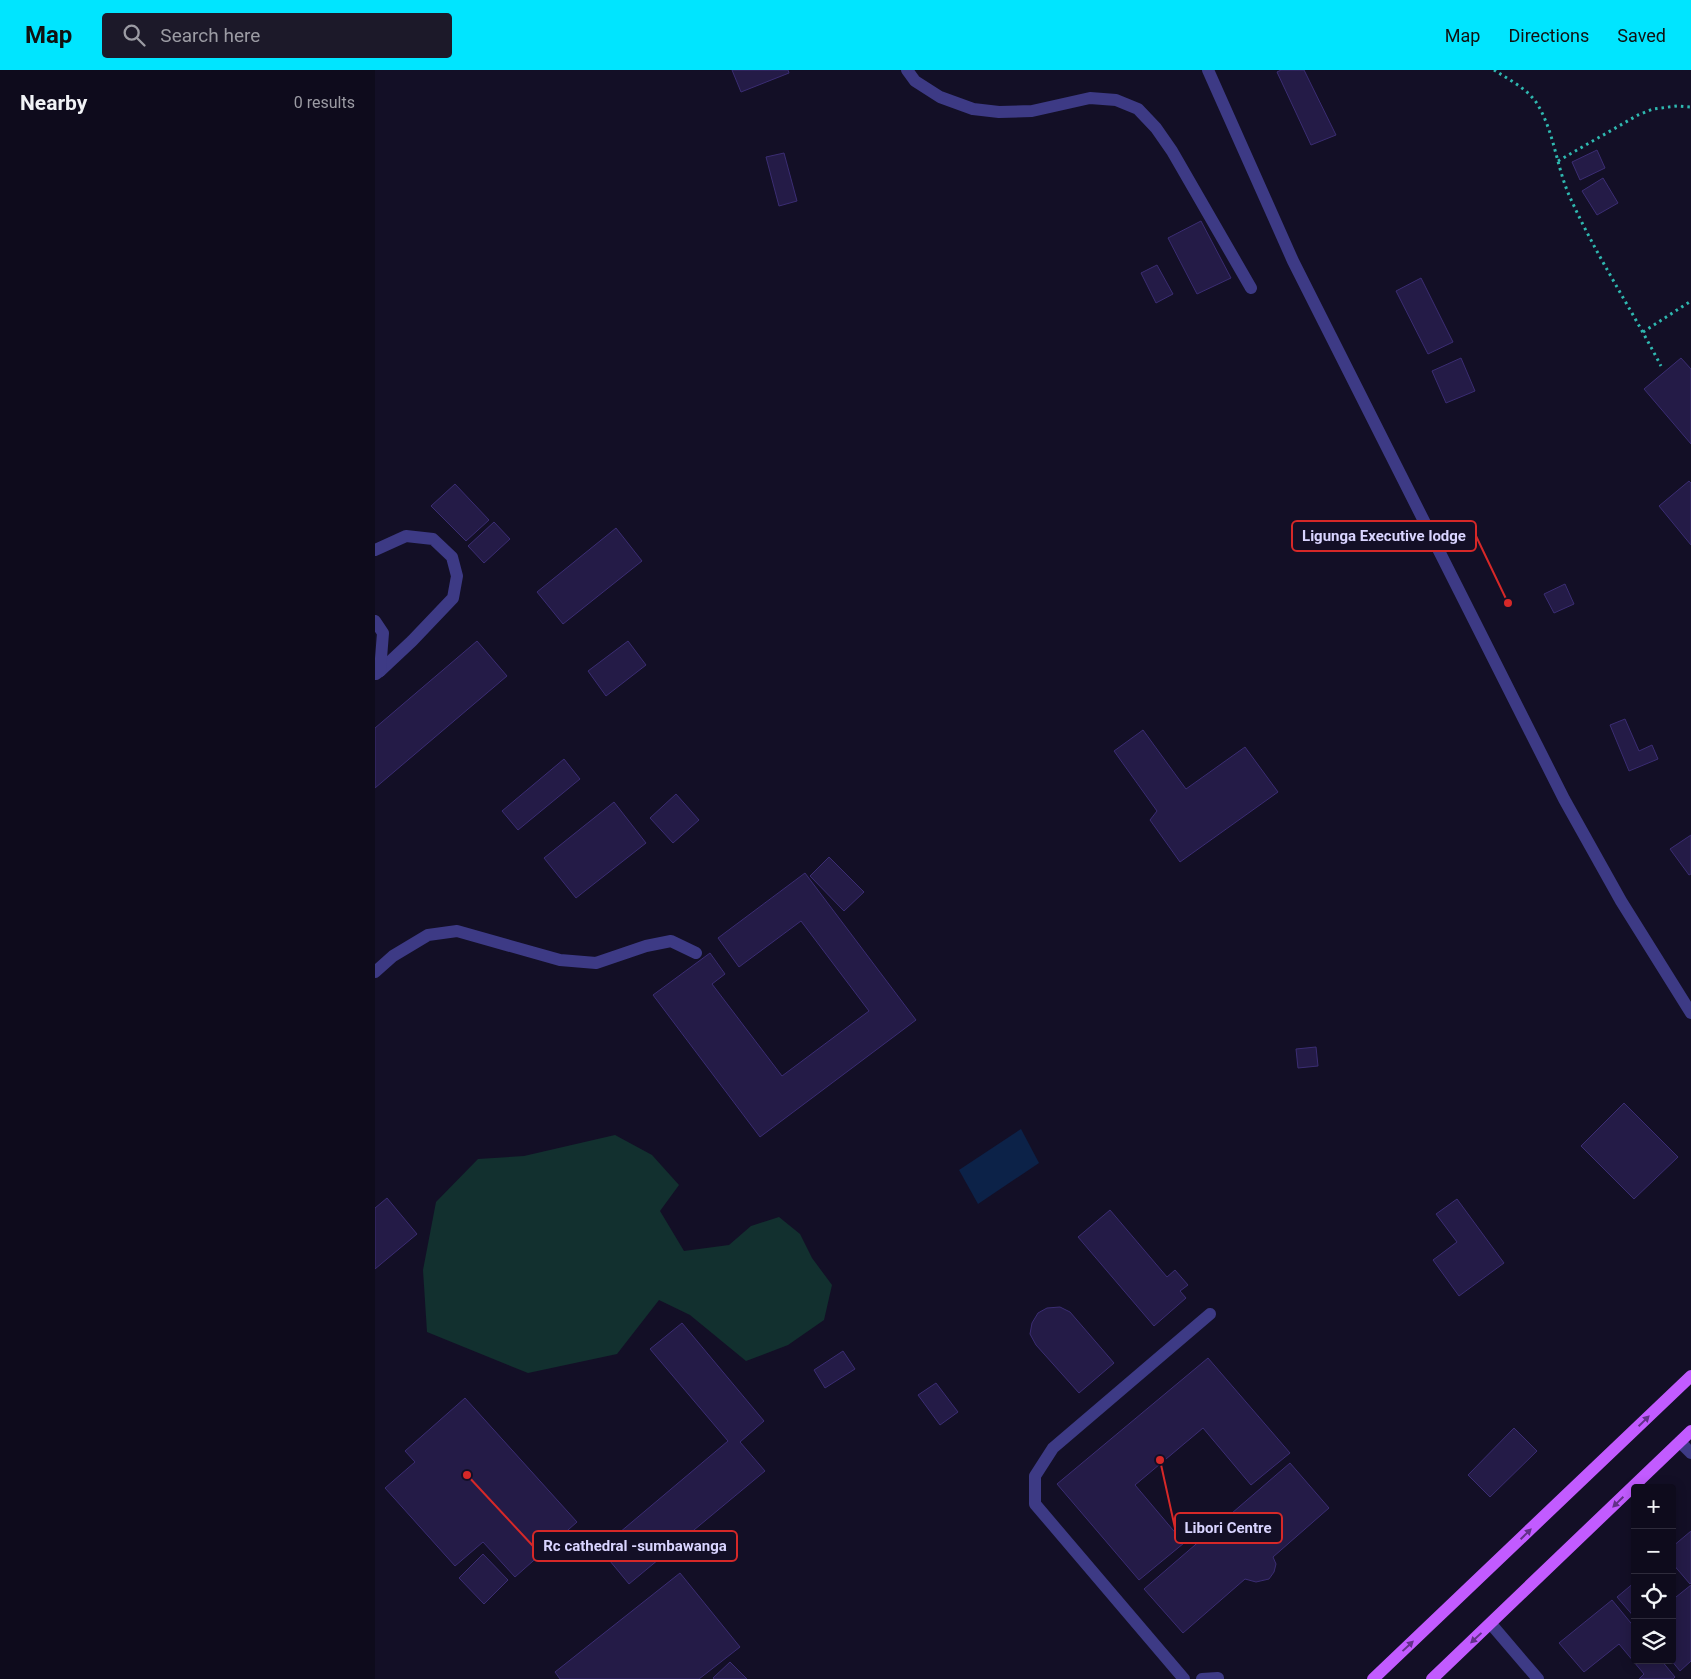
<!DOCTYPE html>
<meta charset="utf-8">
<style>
:root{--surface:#0e0b1c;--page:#1c1929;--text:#f1f3f6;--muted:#9b9ba3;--line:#2e2b3b;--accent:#00e5ff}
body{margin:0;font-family:Roboto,sans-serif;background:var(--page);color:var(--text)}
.controls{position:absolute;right:15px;bottom:15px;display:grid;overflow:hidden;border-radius:5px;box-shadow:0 2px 12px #0003}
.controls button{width:45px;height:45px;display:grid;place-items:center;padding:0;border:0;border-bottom:1px solid var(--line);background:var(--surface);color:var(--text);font:25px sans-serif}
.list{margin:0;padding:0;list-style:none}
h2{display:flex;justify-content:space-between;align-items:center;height:65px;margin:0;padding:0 20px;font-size:21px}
h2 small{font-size:16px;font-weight:400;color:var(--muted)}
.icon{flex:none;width:28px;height:28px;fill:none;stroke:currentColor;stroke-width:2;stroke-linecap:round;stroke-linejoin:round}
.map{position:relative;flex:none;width:1316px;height:1609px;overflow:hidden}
header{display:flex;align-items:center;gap:30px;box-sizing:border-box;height:70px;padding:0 25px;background:var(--accent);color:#111}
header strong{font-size:24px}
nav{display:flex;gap:28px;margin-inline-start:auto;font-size:18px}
.search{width:350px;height:45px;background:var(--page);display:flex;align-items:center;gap:12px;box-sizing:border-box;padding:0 18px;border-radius:5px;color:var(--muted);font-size:19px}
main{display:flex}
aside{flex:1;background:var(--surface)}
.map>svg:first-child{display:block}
.green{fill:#12302f}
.water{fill:#0c2248}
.building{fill:#241b47;stroke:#3b2d73}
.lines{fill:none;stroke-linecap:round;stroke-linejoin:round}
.path{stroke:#2fb8b0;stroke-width:3;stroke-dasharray:2.5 4;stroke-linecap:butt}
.minor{stroke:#3d3a85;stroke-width:12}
.major{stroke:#c25bff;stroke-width:12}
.oneway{fill:#623188}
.leader{fill:none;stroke:#d62828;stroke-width:2}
.callout-dot{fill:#d62828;stroke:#130f26;stroke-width:2}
.callout{fill:#130f26;stroke:#d62828;stroke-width:2}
.callout-label{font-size:15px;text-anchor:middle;font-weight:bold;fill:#d9d4ff}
</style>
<header>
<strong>Map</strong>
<div class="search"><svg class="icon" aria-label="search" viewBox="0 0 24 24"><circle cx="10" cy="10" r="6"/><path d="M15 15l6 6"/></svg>Search here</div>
<nav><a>Map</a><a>Directions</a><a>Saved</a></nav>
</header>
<main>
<aside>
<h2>Nearby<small>0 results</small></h2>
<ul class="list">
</ul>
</aside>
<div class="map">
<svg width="1316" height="1609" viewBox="0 0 1316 1609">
<rect width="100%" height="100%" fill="#130f26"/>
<!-- green -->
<polygon class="green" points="240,1065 277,1085 304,1115 285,1141 309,1181 354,1175 376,1156 404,1147 425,1164 437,1188 457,1215 449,1250 413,1275 371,1291 315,1245 284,1230 242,1284 153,1303 52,1262 48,1200 61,1132 103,1089 149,1086"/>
<!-- water -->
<polygon class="water" points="646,1059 664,1093 603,1134 584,1100"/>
<!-- building -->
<g class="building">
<polygon points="357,0 413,0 414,3 366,22"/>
<polygon points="906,0 929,0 961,65 936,75 902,2"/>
<polygon points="1222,80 1230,98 1205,110 1197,92"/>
<polygon points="409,83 422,131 404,136 391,87"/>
<polygon points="1228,108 1243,133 1222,145 1207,121"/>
<polygon points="826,151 856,208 822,224 793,168"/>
<polygon points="782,195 798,224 781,233 766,203"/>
<polygon points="1046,208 1078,272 1053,284 1021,221"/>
<polygon points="1086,288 1100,321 1071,333 1057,301"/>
<polygon points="1306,288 1316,299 1316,374 1269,319"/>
<polygon points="1314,411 1316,413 1316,475 1284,436"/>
<polygon points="80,414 114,450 91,471 56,436"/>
<polygon points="119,452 135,469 109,493 93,476"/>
<polygon points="241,458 267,491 188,554 162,522"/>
<polygon points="1190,514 1199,534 1179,543 1169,524"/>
<polygon points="102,571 132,606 0,718 0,658"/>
<polygon points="253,571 271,595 231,626 213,601"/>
<polygon points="1250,649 1264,681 1277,675 1283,689 1254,701 1235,655"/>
<polygon points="768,660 811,719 870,677 903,722 805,792 775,750 782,741 739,681"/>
<polygon points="189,689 205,709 143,760 127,741"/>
<polygon points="301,724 324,750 298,773 275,748"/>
<polygon points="239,732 271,773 201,828 169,788"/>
<polygon points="1316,765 1316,804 1314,805 1295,779"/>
<polygon points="454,787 489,822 469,841 435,806"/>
<polygon points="430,803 541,950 385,1067 278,925 335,883 350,904 337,914 407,1006 494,941 426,851 364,897 343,868"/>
<polygon points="941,977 943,996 923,998 921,979"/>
<polygon points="1249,1033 1303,1087 1259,1129 1206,1076"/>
<polygon points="12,1128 42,1164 0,1199 0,1138"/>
<polygon points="1082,1129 1129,1193 1084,1226 1058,1190 1082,1172 1061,1144"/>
<polygon points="735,1140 792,1207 800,1200 813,1215 805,1221 811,1228 779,1256 703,1167"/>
<polygon points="685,1237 695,1242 739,1293 704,1323 661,1275 655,1264 657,1253 663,1243 672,1238"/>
<polygon points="307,1253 389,1351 365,1372 390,1401 254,1514 225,1479 353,1371 275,1279"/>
<polygon points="468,1281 480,1299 450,1318 439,1300"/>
<polygon points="833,1288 915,1383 876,1415 828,1358 760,1415 809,1473 764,1510 682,1414"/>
<polygon points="561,1313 583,1342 565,1355 543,1325"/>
<polygon points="90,1328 202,1452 140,1507 108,1472 80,1496 10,1418 40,1392 30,1381"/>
<polygon points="1139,1358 1162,1381 1115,1427 1093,1405"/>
<polygon points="915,1393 954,1438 898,1487 901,1494 899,1502 894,1509 881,1512 870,1509 808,1563 769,1519"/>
<polygon points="1316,1461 1316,1513 1315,1514 1297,1493 1297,1477"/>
<polygon points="108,1484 133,1510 109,1534 84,1508"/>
<polygon points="305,1503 365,1577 324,1609 185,1609 180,1602"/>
<polygon points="1260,1512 1260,1548 1242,1527"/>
<polygon points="1316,1515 1316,1591 1305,1601 1296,1590 1297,1522 1301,1527"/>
<polygon points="1237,1530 1260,1558 1260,1590 1286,1590 1300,1607 1298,1609 1264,1609 1269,1604 1244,1574 1209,1602 1184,1573"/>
<polygon points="355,1592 372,1609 339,1609 338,1608"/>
</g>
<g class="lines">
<!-- path -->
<g class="path">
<path d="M1119 0C1133 9 1151 18 1161 32 1179 60 1181 95 1194 125 1220 184 1256 238 1286 296"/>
<polyline points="1183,91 1263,45 1278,39 1302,36 1316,37"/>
<polyline points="1268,262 1316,231"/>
</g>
<!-- minor -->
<g class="minor">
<polyline points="532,0 540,11 565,27 598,39 624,42 657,41 715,28 741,30 763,39 781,58 797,81 876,218"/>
<polyline points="833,0 918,191 1189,729 1246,831 1316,943"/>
<polyline points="0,480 31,466 58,469 77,487 82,506 78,528 37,571 5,601"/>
<polyline points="0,551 8,563 5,601 1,604"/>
<polyline points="0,902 18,886 53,865 82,861 185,890 221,893 271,876 296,871 321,883"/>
<polyline points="1305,1372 1316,1383"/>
<polyline points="1116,1554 1163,1609"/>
<polyline points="809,1609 660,1434 660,1406 678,1378 835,1244"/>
<polyline points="827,1609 843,1608"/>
</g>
<!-- major -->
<g class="major">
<polyline points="998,1609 1316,1306"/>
<polyline points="1057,1609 1316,1361"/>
</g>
</g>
<!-- one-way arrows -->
<defs><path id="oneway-solid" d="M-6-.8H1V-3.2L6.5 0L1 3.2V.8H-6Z" transform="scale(1.25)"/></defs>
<g class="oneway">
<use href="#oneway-solid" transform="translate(1269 1351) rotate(-44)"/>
<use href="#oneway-solid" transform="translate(1243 1432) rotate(136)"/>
<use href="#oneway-solid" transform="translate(1151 1464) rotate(-44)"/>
<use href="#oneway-solid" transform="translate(1101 1568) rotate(137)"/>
<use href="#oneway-solid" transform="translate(1033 1576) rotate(-43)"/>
</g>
<!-- callouts -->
<path class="leader" d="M1133 533L1101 466M785 1390L800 1458M92 1405L158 1476"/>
<g class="callout-dot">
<circle cx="1133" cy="533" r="5"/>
<circle cx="785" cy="1390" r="5"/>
<circle cx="92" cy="1405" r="5"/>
</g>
<g class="callout">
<rect x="917" y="451" width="184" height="30" rx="5"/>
<rect x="800" y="1443" width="107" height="30" rx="5"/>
<rect x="158" y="1461" width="204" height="30" rx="5"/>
</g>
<g class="callout-label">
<text x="1009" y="471">Ligunga Executive lodge</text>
<text x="853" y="1463">Libori Centre</text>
<text x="260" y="1481">Rc cathedral -sumbawanga</text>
</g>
</svg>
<div class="controls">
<button>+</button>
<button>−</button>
<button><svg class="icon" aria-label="locate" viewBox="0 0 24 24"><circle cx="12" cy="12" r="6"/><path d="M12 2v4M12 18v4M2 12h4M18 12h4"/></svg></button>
<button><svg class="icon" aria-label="layers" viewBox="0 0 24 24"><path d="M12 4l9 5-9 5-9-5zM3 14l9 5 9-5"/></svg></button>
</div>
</div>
</main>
